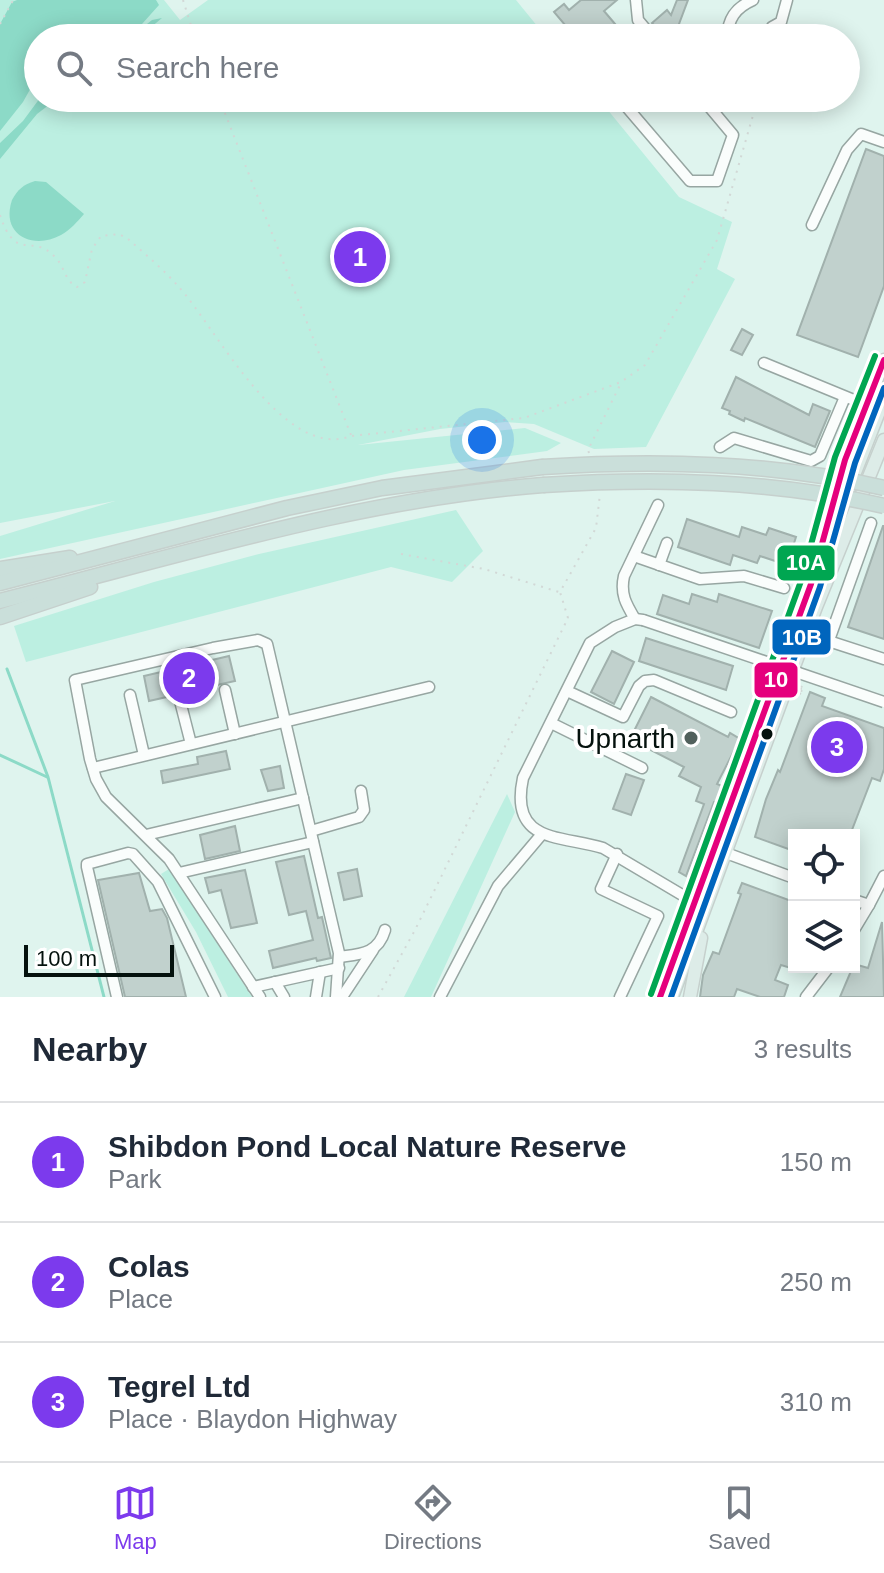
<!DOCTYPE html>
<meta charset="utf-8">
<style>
:root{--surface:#fff;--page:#f6f6f7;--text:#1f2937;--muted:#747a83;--line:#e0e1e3;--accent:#7c3aed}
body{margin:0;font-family:Helvetica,sans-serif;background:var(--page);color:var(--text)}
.controls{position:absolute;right:24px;bottom:24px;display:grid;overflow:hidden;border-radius:0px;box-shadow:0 4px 20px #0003}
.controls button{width:72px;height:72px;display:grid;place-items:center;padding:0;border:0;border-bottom:2px solid var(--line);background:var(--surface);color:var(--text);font:40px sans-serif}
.scale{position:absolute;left:24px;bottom:20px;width:150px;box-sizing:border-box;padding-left:8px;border:4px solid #04110d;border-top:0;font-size:22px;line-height:28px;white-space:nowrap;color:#04110d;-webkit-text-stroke:6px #fff;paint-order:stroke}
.you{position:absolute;left:482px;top:440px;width:28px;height:28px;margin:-20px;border:6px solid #fff;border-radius:50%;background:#1a73e8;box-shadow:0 0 0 12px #1a73e833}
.badge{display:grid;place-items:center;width:52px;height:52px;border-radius:50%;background:var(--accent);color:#fff;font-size:26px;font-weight:700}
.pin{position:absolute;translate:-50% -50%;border:4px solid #fff;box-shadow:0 2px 8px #0006}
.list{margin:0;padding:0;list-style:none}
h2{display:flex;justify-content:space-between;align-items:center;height:104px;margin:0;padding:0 32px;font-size:34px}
h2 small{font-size:26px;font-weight:400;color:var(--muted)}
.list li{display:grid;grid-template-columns:52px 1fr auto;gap:24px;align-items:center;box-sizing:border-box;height:120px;padding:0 32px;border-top:2px solid var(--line)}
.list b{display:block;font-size:30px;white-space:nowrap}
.list p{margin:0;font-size:26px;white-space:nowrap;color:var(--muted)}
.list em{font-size:26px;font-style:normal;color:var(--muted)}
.icon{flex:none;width:44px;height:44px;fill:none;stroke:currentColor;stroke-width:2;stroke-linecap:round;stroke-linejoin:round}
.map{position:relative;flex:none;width:884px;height:997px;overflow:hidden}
.search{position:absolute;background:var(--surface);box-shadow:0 4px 20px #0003;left:24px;right:24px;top:24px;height:88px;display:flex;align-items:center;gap:20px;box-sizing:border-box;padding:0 28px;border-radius:44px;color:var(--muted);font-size:30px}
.sheet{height:464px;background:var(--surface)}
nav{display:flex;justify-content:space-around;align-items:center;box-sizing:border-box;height:112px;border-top:2px solid var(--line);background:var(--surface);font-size:22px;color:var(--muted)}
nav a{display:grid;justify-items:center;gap:4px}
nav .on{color:var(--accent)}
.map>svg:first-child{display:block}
.green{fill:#bcefe1}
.water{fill:#8cdac7}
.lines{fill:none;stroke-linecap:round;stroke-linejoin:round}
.stream{stroke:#8cdac7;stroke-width:3}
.building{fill:#c1d1cd;stroke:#a1b1ad;stroke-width:2}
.minor-casing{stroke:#97a6a2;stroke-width:13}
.major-casing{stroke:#c6d0cd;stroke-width:15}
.highway-casing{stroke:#c6d0cd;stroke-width:17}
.path{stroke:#d2d8d6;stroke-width:2;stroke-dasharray:2 6;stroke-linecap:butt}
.minor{stroke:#fafdfc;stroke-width:10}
.major{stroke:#ddece8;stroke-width:12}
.highway{stroke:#cadfda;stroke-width:14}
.minor-bridge-casing{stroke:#97a6a2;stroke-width:13;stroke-linecap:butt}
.highway-bridge-casing{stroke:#c6d0cd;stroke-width:17;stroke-linecap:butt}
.path-bridge{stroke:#d2d8d6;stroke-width:2;stroke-dasharray:2 6;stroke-linecap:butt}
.minor-bridge{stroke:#fafdfc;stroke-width:10}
.highway-bridge{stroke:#cadfda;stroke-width:14}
.bus-1-casing{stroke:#fff;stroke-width:12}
.bus-2-casing{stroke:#fff;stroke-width:12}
.bus-3-casing{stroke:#fff;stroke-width:12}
.bus-1{stroke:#e5007d;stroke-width:6}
.bus-2{stroke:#0065bd;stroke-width:6}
.bus-3{stroke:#00a651;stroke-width:6}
.bus-dot{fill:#04110d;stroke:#fff;stroke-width:3}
.poi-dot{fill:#51605c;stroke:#fff;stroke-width:3}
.labels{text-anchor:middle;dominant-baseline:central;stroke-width:8;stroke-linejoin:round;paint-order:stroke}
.poi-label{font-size:28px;fill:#04110d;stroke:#fff;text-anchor:end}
.line-badge{stroke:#fff;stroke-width:3}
.badge-label{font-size:22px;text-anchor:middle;font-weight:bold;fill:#fff}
</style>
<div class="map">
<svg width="884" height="997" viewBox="0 0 884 997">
<rect width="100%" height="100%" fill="#dff4ee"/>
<!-- green -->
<g class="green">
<polygon points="0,0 164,0 180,20 208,0 516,0 547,38 38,38 38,98 598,98 679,197 732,222 717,269 735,279 646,447 594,449 534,424 505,422 440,429 358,445 525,428 561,443 547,451 404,470 0,559 0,536 115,501 0,523"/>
<polygon points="456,510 483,551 452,582 391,567 26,662 14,626 154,582 259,554"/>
<polygon points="507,794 515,812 431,997 404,997"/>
<polygon points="169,869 252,997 228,997 196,932 161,874"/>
</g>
<!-- water -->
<g class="water">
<polygon points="17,0 156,0 159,5 142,24 142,28 152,20 162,18 138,38 38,38 38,75 23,102 0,131 0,24 12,2"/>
<polygon points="40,98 58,98 37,114 0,159 0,143 23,121"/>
<path d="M35 181 46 182 84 214C77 222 70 230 61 235 34 250 0 236 12 200 18 189 23 185 35 181Z"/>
</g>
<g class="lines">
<!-- stream -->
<g class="stream">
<polyline points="7,669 48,777 104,997"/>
<polyline points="0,755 47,777"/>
</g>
</g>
<!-- building -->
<g class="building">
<polygon points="581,0 617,0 604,11 627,38 576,38 554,12 564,4 569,10"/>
<polygon points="677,0 688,0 679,24 692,38 666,38 652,23 667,10 671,15"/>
<polygon points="866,149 884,156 884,286 858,357 797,335"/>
<polygon points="742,329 753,335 742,355 731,350"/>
<polygon points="736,377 809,415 813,404 830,411 815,447 745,418 744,421 729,414 730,411 722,408"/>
<polygon points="687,519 739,537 742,527 766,535 769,528 796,537 787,565 760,556 757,563 733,555 730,565 678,547"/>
<polygon points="883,526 884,526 884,639 848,627"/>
<polygon points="692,594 717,602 719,594 772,611 759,648 657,614 663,595 689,604"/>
<polygon points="646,638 733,666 726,690 639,661"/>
<polygon points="612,651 634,662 614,704 591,692"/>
<polygon points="229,656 235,681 185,692 178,689 171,696 149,701 144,676"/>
<polygon points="810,692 825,698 822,706 884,728 884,769 880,781 872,778 850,835 794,835 794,851 755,837 766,799 778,770 780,772"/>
<polygon points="651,697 728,737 730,733 740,739 717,784 722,786 716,802 714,802 686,876 679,872 704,804 696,801 701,787 679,776 684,767 643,746 646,739 633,733"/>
<polygon points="226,751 230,769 163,783 161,771 198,764 197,757"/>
<polygon points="280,766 284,788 268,791 261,770"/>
<polygon points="626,774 644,780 631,815 613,809"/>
<polygon points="235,826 240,851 205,859 200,835"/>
<polygon points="304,856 318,918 322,917 331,958 317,961 316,958 273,968 269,951 313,940 306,911 289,915 276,862"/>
<polygon points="357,869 362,896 344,900 338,873"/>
<polygon points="245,870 257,923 231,928 221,890 209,893 205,878"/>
<polygon points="139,873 150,911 162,909 167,918 186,997 125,997 98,880"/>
<polygon points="742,883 794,902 794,969 781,965 775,980 788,985 784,997 760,997 737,989 734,997 700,997 703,975 713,952 719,954 741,894 738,893"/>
<polygon points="882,922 884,997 840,997 854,964 868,968"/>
</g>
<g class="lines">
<defs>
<g id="minor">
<polyline points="636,0 638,20 653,38"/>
<path d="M727 38C728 19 735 8 753 0"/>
<polyline points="767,38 772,27 781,22 787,0"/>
<polyline points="619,98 690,181 717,181 733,135 702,98"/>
<polyline points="812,225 847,150 861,134 884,142"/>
<polyline points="764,363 866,405"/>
<polyline points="720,447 734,438 811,461 820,456 845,397"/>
<polyline points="634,556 700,579 744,576 784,588"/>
<polyline points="659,565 667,543"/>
<path d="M635 619C626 604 620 594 624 576L658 505"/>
<path d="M643 620 635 619 615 627 590 643 523 778C509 844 561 835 603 848L694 902"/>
<polyline points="807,634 884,659"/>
<polyline points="829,640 871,523"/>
<polyline points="225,690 235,734"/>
<polyline points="567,691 623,717 639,686 645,681 654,680 731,712"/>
<polyline points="130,695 144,755"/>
<polyline points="179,697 191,744"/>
<polyline points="551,723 642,768"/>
<polyline points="93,768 429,687"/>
<polyline points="311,831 359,817 364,810 361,791"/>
<polyline points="146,835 303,798"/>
<polyline points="726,853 794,878"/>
<polyline points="617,854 601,889 658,916 620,997"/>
<polyline points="179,873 313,842"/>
<polyline points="854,900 869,905 854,930"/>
<polyline points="869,905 884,876"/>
<path d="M339 957C361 954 378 954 385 930"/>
<polyline points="275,982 284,997"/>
<polyline points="253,987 339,968"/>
<polyline points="117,997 87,867 87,864 128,853 133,854 158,882 215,997"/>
<polyline points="260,997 169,859 106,797 96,779 90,759 75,680 213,648 258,640 267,644 339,953 336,997"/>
<polyline points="316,997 320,972"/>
<polyline points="342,997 373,950"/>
<polyline points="440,997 498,886 542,834"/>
<polyline points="806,997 829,967"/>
</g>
<g id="major">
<polyline points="833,504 845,460 884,360"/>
<polyline points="660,997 811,584 884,399"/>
<polyline points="672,997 816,607 884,440"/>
<polyline points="690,997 701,938"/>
</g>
<g id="highway">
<polyline points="0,569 70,558"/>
<polyline points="0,583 287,508 382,488 542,467"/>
<path d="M0 601C179 556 359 499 543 485"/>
<polyline points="0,617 90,587"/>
</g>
</defs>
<!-- minor casing -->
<use href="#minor" class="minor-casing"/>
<!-- major casing -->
<use href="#major" class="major-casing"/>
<!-- highway casing -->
<use href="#highway" class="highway-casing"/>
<!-- path -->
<g class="path">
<polyline points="183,0 195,38"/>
<polyline points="0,24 12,2 17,0"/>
<polyline points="219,98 351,435"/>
<path d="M0 215C16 264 32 232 55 257 65 267 64 280 77 287L85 282 92 249 101 236 119 234 128 239C145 254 163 269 178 286 215 326 283 462 351 436L524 418 621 382 645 365 717 240 758 98"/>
<polyline points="589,453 588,450 621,383"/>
<polyline points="401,554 484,569 559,592"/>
<polyline points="765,682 762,680 764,673 766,674"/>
<polyline points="796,692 799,694 802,686 801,694"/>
<polyline points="378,997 415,930 568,618 560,592 596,528 600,494"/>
</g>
<!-- minor -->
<use href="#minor" class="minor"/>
<!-- major -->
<use href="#major" class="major"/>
<!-- highway -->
<use href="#highway" class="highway"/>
<defs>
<polyline id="minor-bridge" points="643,620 884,702"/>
<g id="highway-bridge">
<path d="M542 467C657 460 772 462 884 488"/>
<path d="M543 485C657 478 772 480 884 506"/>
</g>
</defs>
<!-- minor-bridge casing -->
<use href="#minor-bridge" class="minor-bridge-casing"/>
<!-- highway-bridge casing -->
<use href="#highway-bridge" class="highway-bridge-casing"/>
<!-- path-bridge -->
<g class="path-bridge">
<polyline points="765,682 768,672"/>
<polyline points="801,694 799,693 803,683"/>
</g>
<!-- minor-bridge -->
<use href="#minor-bridge" class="minor-bridge"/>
<!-- highway-bridge -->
<use href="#highway-bridge" class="highway-bridge"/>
<defs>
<polyline id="bus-1" points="660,997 811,584 845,460 884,360"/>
<polyline id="bus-2" points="671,997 820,587 855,463 884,388"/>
<polyline id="bus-3" points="651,994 801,581 835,457 875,356"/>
</defs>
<!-- bus-1 casing -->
<use href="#bus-1" class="bus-1-casing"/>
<!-- bus-2 casing -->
<use href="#bus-2" class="bus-2-casing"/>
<!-- bus-3 casing -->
<use href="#bus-3" class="bus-3-casing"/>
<!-- bus-1 -->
<use href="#bus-1" class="bus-1"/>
<!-- bus-2 -->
<use href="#bus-2" class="bus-2"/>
<!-- bus-3 -->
<use href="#bus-3" class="bus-3"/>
</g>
<!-- markers -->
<circle class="bus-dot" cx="767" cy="734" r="7"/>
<circle class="poi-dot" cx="691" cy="738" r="8"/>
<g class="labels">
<!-- poi labels -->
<g class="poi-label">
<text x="675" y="738">Upnarth</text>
</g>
</g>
<g class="line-badge">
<rect x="776" y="544" width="60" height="38" rx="8" fill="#00a651"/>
<rect x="771" y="618" width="61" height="38" rx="8" fill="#0065bd"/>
<rect x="753" y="661" width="46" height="38" rx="8" fill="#e5007d"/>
</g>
<g class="badge-label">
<text x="806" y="570">10A</text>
<text x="802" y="645">10B</text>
<text x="776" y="687">10</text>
</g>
</svg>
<div class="controls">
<button><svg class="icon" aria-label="locate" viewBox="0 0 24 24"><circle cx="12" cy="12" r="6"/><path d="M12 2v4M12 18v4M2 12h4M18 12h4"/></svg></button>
<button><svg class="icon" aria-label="layers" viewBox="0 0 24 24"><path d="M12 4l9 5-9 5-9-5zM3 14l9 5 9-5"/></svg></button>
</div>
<div class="scale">100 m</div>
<div class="you"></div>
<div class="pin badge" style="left:360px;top:257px">1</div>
<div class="pin badge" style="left:189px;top:678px">2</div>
<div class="pin badge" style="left:837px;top:747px">3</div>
<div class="search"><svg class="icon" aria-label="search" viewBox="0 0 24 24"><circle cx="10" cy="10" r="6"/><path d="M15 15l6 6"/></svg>Search here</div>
</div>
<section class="sheet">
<h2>Nearby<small>3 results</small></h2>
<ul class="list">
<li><span class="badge">1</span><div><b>Shibdon Pond Local Nature Reserve</b><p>Park</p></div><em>150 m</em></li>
<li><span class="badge">2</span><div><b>Colas</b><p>Place</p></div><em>250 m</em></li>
<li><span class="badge">3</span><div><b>Tegrel Ltd</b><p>Place · Blaydon Highway</p></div><em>310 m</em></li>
</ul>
</section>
<nav>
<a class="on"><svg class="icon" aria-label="map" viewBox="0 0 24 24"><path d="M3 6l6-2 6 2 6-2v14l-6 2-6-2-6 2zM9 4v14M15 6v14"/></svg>Map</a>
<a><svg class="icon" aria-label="directions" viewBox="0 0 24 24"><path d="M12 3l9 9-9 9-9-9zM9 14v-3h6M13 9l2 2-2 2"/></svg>Directions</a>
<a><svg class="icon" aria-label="saved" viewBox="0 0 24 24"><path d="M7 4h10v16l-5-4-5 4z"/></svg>Saved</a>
</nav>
